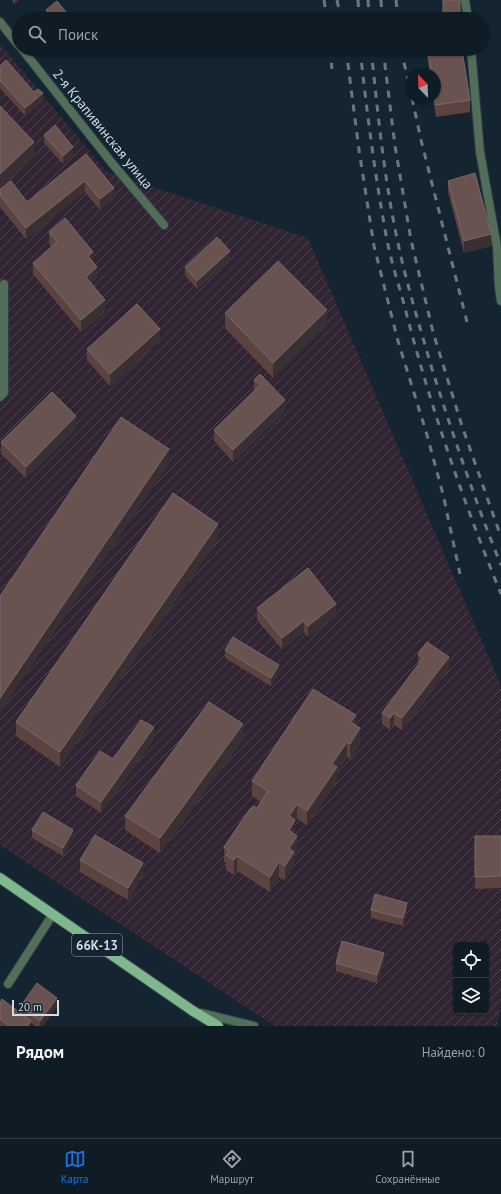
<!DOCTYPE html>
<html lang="ru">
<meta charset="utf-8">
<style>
:root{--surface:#0f1b25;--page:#18242d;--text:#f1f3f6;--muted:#9ba1a7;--line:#2f3942;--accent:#1a73e8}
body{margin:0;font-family:"PT Sans",sans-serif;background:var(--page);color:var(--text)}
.controls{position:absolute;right:12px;bottom:12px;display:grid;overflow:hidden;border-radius:6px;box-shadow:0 1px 3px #0004}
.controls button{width:36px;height:36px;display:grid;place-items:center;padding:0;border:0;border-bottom:1px solid var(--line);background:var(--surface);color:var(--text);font:20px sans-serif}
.compass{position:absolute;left:405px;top:68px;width:36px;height:36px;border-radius:50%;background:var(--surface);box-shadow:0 1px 3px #0004;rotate:337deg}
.scale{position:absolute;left:12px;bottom:10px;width:47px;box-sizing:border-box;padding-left:4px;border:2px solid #d2dce5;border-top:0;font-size:11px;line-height:14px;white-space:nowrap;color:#d2dce5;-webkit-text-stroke:3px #142431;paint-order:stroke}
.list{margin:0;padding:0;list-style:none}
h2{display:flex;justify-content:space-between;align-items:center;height:52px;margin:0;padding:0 16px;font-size:17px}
h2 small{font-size:13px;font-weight:400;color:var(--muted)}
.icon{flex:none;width:22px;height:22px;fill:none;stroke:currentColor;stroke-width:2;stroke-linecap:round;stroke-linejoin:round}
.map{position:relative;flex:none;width:501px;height:1026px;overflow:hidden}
.search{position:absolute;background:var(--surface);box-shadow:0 1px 3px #0004;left:12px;right:12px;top:12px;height:44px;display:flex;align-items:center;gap:10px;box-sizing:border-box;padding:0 14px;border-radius:22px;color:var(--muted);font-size:15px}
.sheet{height:112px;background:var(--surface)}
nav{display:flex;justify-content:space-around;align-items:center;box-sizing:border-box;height:56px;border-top:1px solid var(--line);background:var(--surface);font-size:11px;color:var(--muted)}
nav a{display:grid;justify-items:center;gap:2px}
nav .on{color:var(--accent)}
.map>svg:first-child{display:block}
.industrial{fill:url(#industrial-furrows);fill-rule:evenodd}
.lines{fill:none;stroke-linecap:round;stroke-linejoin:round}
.service-casing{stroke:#2f3e4a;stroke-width:10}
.minor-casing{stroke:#2f3e4a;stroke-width:10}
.primary-casing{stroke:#2f3e4a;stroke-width:12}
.service{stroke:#526d58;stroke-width:8}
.minor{stroke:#526d58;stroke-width:8}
.primary{stroke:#7fb88d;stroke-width:10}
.rail{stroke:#6a7782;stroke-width:3;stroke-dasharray:7 7;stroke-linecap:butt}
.wall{fill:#5c433f}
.shaded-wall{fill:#3a2f32}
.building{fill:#695351;stroke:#796868}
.labels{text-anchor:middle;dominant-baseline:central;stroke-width:4;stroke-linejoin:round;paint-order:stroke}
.shield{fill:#142431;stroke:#99a5af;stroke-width:1}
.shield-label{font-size:13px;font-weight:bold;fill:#d2dce5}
.street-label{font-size:14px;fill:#d2dce5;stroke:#142431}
</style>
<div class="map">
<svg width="501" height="1026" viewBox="0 0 501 1026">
<defs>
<pattern id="industrial-furrows" width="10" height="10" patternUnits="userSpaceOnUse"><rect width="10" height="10" fill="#312533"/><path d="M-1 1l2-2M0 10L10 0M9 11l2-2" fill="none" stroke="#4e4450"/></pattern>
</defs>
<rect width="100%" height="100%" fill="#142431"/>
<!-- industrial -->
<path class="industrial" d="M0 44 107 172 308 238 501 686V1002L497 1026H275L0 845ZM456 945H486V1011H456Z"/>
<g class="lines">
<defs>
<g id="service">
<polyline points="465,0 468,19"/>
<polyline points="471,49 480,152 497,247 499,287 501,301"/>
<polyline points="0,397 4,393 4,284"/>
<polyline points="8,984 53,914"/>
<polyline points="201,1013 254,1026"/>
</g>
<g id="minor">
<polyline points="0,22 19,46"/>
<polyline points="22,49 111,162 164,225"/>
</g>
<polyline id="primary" points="0,878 193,1011 218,1026"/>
</defs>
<!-- service casing -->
<use href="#service" class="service-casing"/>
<!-- minor casing -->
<use href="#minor" class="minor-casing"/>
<!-- primary casing -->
<use href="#primary" class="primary-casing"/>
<!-- service -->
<use href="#service" class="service"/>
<!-- minor -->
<use href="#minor" class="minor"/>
<!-- primary -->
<use href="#primary" class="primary"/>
<!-- rail -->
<g class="rail">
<polyline points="324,0 327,19"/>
<polyline points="337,0 341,19"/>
<polyline points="358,0 359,19"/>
<polyline points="368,0 369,19"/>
<polyline points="381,0 382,19"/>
<polyline points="396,0 398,19"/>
<polyline points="330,49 332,69"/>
<polyline points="346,49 359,150 374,246 398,341 427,435 443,494 460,574"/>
<path d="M360 49C367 113 375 177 387 240 392 266 401 291 407 316 432 411 464 503 501 594"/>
<path d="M371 49C378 114 384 179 398 243 407 286 420 327 432 369 453 435 475 501 501 565"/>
<polyline points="383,49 395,146 411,240 433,332 462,426 501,537"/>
<polyline points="401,49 411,94"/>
<polyline points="412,98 421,140 467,322"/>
</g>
</g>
<!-- wall -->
<g class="wall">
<polygon points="12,0 19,0 15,4"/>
<polygon points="46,10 70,19 47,19 46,18"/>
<polygon points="427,49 438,49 439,54 470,100 470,112 436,117 433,98 435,98 435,74 430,74 427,55"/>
<polygon points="0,66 34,92 43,101 25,116 0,88"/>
<polygon points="44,135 73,155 63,164 44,143"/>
<polygon points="86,154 114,199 100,210 85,192 26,239 0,207 0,189 27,202"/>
<polygon points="448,181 491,246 464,253 448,192"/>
<polygon points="49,232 93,261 97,278 91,283 105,312 81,332 33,274 33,263 51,247 49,243"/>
<polygon points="230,259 197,289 185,275 185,267"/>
<polygon points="225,313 327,325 273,378 225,328"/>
<polygon points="160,341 110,386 87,360 87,349"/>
<polygon points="254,380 285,411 233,462 214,441 214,430 254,391"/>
<polygon points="76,428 26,478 1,454 1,442"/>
<polygon points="218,539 60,767 16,736 16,722"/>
<polygon points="257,608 336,616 308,637 304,632 282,649 257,620"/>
<polygon points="225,650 279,673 271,686 225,658"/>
<polygon points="418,654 449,669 402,730 394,725 390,730 382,724 382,713 418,665"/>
<polygon points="356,725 360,743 350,759 347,757 337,772 337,781 307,825 297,819 295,821 295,835 297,850 294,855 294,866 285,880 279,877 270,892 237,871 234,875 226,870 226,863 224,862 224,847 257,808 261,802 252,796 252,781"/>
<polygon points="154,739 101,813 76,796 76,785 113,759"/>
<polygon points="243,739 160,853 125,830 125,816"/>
<polygon points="32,830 73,838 63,856 32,838"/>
<polygon points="475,836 501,836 501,888 475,889"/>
<polygon points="80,860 143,875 128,900 80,872"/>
<polygon points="371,910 407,911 403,926 371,918"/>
<polygon points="384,961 377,983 336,971 336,963"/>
<polygon points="0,1003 20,1012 20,1007 57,1006 43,1026 35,1026 31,1023 31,1026 0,1026"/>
</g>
<!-- shaded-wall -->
<g class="shaded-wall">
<polygon points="15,0 19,0 15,4"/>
<polygon points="43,93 43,101 25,116 25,108"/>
<polygon points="34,142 34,157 0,188 0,174"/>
<polygon points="73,147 73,155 63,164 63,156"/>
<polygon points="85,181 85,192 26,239 26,228"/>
<polygon points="114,188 114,199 100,210 100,199"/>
<polygon points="491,234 491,246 464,253 464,241"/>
<polygon points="230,251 230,259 197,289 197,281"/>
<polygon points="93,252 93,263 88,256"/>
<polygon points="97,267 97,278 86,288 86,277"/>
<polygon points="105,300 105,312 81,332 81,320"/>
<polygon points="327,310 327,325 273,378 273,363"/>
<polygon points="160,329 160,341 110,386 110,374"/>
<polygon points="285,400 285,411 233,462 233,450"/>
<polygon points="76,416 76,428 26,478 26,467"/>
<polygon points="169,449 169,464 0,712 0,698"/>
<polygon points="218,524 218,539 60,767 60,752"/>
<polygon points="336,604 336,616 308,637 308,626"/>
<polygon points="304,621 304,632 282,649 282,638"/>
<polygon points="449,657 449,669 402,730 402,718"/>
<polygon points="279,665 279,673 271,686 271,678"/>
<polygon points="394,713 394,725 390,730 390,718"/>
<polygon points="356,715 356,730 351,722"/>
<polygon points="243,724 243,739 160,853 160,838"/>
<polygon points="154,727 154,739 101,813 101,802"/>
<polygon points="360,728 360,743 350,759 350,744"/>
<polygon points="347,742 347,757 337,772 337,781 307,825 307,811 332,764"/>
<polygon points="297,804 297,819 295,821 295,835 289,845 289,816"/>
<polygon points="73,830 73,838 63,856 63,848"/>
<polygon points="297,836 297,850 294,855 294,866 285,880 285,866 289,848"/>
<polygon points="237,856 237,871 234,875 234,860"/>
<polygon points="279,862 279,877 270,892 270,877"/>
<polygon points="143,863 143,875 128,900 128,888"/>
<polygon points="407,903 407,911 403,926 403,918"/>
<polygon points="384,953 384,961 377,983 377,975"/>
<polygon points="57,998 57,1006 43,1026 40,1026 40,1021"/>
<polygon points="31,1021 31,1026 28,1026"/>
</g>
<!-- building -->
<g class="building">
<polygon points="443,0 460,0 460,13 463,13 463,19 443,19"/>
<polygon points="57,1 70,17 68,19 47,19 50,16 46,10"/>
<polygon points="428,49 438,49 439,54 462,50 470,100 436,105 435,98 435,74 431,74"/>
<polygon points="6,60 34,92 38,89 43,93 25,108 0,80 0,66"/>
<polygon points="0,106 34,142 0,174"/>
<polygon points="55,125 73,147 63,156 44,135"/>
<polygon points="86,154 114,188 100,199 85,181 26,228 0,195 0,189 11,181 27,202"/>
<polygon points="475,173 491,234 464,241 448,181"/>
<polygon points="65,218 93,252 88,256 97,267 86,277 105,300 81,320 33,263 57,242 49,232"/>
<polygon points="217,237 230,251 197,281 185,267"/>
<polygon points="278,261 327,310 273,363 225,313"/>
<polygon points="137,304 160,329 110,374 87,349"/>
<polygon points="260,374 285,400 233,450 214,430 260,385 254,380"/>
<polygon points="52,392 76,416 26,467 1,442"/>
<polygon points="121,417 169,449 0,698 0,596"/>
<polygon points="173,493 218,524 60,752 16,722"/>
<polygon points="308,568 336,604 308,626 304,621 282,638 257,608"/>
<polygon points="233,637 279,665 271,678 225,650"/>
<polygon points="427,642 449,657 402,718 394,713 390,718 382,713 423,658 418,654"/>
<polygon points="313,689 356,715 351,722 360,728 350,744 347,742 332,764 337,767 307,811 297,804 289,816 295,820 289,830 297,836 289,848 294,852 285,866 279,862 270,877 237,856 234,860 226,855 229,850 224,847 249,810 253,806 257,808 268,791 252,781"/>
<polygon points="209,702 243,724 160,838 125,816"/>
<polygon points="141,720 154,727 101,802 76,785 100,751 113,759"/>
<polygon points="43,812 73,830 63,848 32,830"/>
<polygon points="95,835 143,863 128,888 80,860"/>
<polygon points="475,836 501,836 501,876 475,877"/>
<polygon points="375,894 407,903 403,918 371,910"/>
<polygon points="342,941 384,953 377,975 336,963"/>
<polygon points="37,983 57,998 40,1021 20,1007"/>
<polygon points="2,999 31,1021 28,1026 9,1026 0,1019 0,1003"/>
</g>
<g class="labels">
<!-- shield labels -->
<rect class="shield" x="72" y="934" width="50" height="22" rx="3"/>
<g class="shield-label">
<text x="97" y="945">66К-13</text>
</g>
<!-- street labels -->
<g class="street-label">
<text transform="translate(103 129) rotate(51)">2-я Крапивинская улица</text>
</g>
</g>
</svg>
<div class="controls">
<button><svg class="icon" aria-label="locate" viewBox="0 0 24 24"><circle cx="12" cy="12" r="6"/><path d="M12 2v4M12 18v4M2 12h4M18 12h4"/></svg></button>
<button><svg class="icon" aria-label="layers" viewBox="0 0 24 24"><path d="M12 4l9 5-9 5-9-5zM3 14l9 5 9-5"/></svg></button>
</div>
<svg class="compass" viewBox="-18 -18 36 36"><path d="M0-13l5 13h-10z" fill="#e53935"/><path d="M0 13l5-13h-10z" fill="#9ba1a7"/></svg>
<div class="scale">20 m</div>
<div class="search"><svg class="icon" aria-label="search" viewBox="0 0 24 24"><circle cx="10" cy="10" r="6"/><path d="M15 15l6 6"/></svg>Поиск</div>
</div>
<section class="sheet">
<h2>Рядом<small>Найдено: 0</small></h2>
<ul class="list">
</ul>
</section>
<nav>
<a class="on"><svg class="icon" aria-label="map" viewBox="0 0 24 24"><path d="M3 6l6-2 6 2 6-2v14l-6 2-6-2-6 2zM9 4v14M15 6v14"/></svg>Карта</a>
<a><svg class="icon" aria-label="directions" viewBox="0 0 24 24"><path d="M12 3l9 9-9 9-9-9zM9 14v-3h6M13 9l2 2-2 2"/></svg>Маршрут</a>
<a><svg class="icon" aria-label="saved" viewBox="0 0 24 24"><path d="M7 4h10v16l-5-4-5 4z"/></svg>Сохранённые</a>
</nav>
